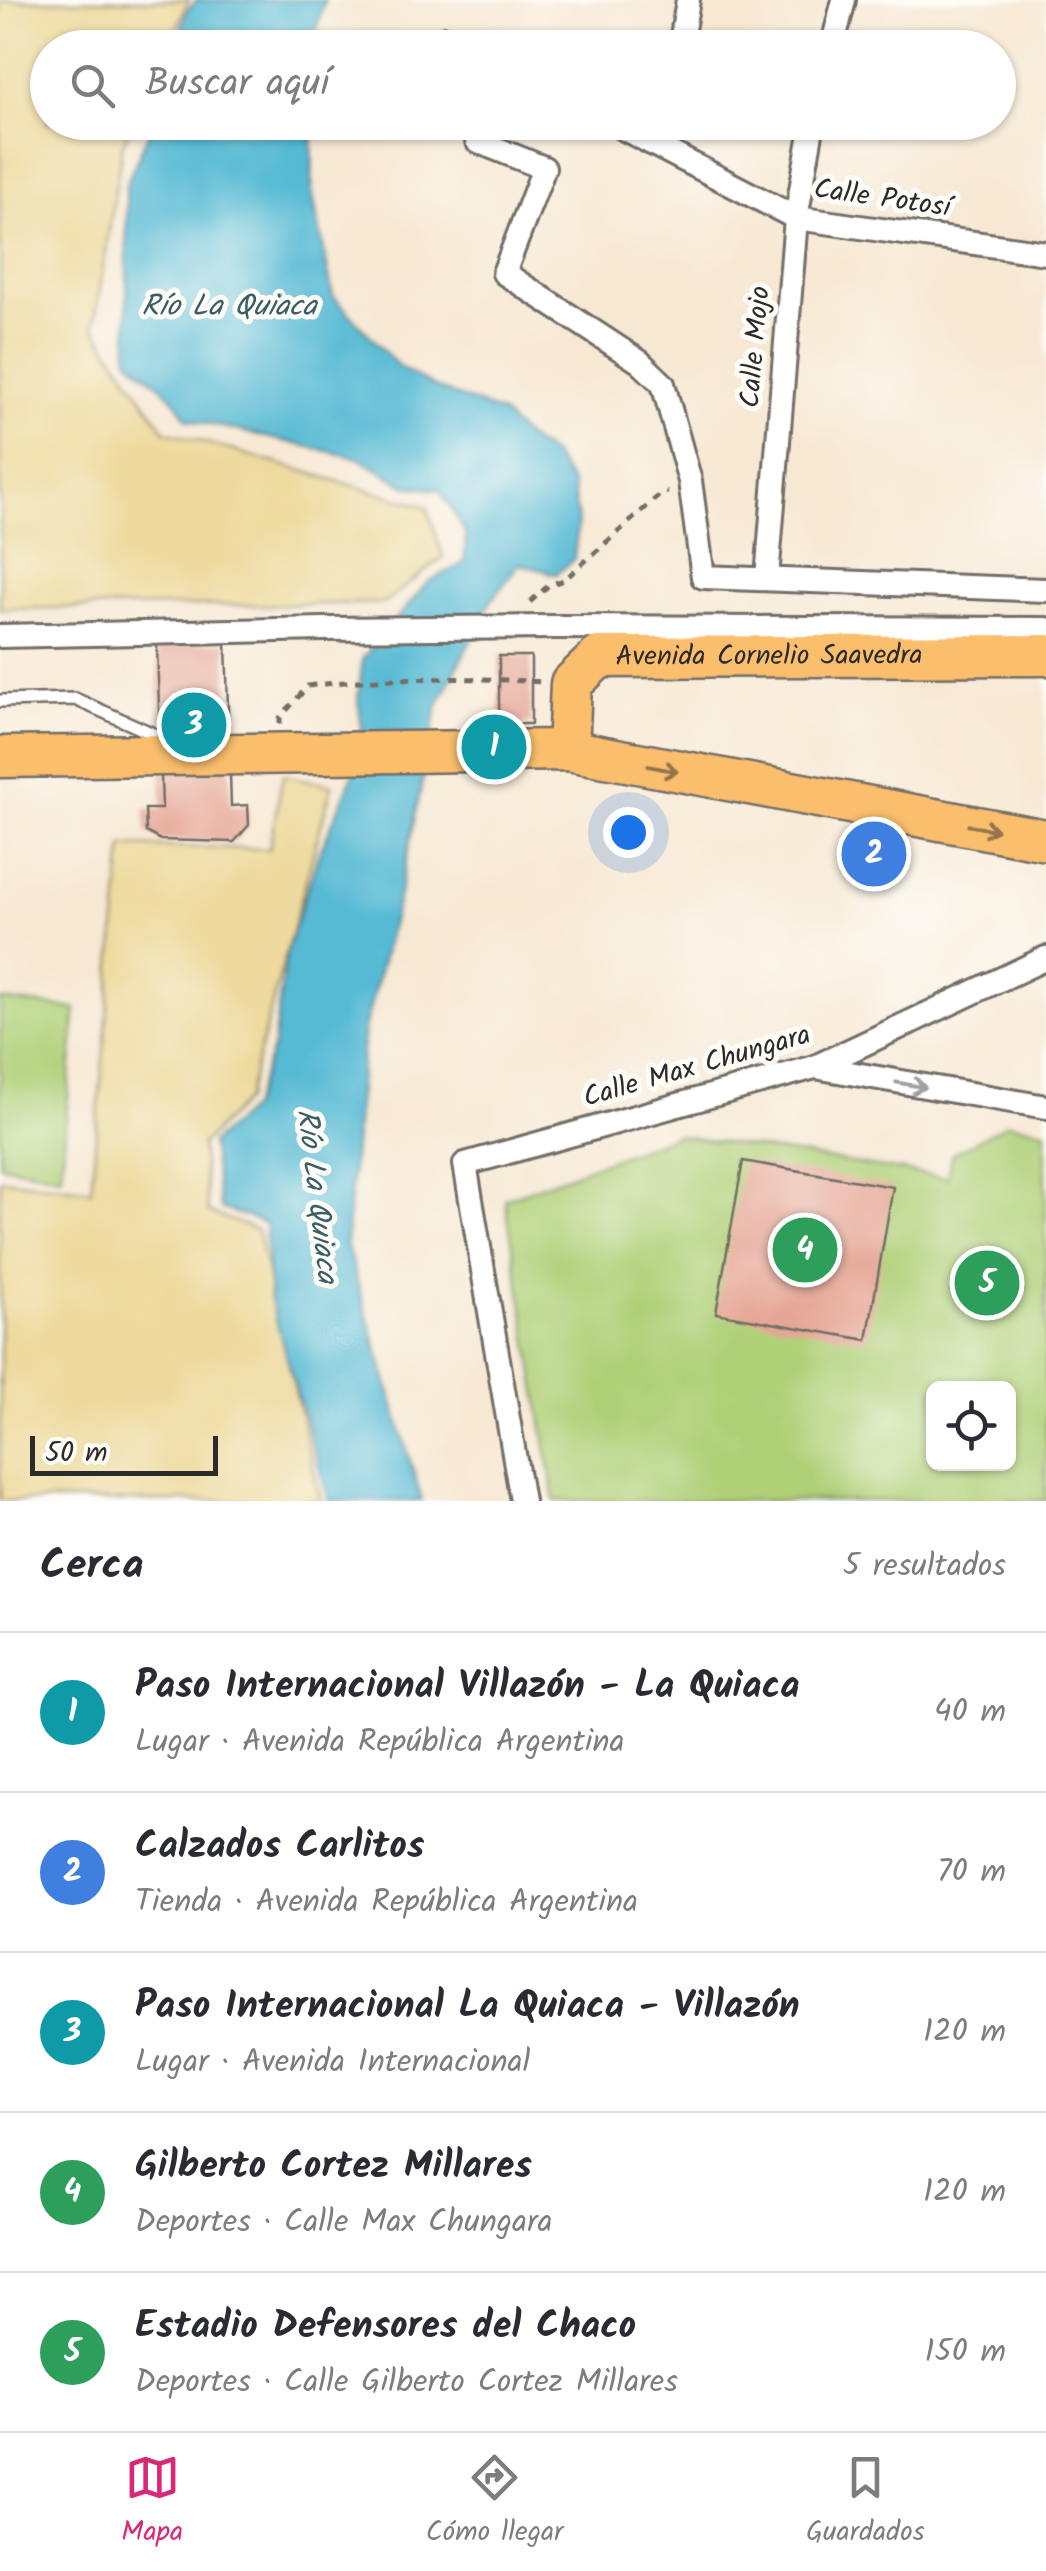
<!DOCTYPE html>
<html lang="es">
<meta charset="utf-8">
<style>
:root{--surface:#fff;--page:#f7f7f7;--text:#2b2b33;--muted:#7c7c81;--line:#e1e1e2;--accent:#db2777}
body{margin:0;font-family:Kalam,sans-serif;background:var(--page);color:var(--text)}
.controls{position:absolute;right:30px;bottom:30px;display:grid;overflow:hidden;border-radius:15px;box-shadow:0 2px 8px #0004}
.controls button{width:90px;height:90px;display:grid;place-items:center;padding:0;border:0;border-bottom:2px solid var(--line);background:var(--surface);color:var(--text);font:50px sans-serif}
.scale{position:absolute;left:30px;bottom:25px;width:188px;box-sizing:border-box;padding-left:10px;border:5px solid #2b2b2b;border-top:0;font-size:28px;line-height:35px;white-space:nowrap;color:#2b2b2b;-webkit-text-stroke:8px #fdfcf7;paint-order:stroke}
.you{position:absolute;left:628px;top:832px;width:35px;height:35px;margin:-25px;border:8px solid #fff;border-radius:50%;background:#1a73e8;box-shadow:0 0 0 15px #1a73e833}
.badge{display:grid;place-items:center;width:65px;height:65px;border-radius:50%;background:var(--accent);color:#fff;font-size:32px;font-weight:700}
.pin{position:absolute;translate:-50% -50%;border:5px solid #fff;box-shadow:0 2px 10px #0006}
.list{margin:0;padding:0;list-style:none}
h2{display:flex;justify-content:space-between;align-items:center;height:130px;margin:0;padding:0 40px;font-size:42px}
h2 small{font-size:32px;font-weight:400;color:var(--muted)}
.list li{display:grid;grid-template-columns:65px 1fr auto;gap:30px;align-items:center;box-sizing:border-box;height:160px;padding:0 40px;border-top:2px solid var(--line)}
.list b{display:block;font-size:38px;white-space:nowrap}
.list p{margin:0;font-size:32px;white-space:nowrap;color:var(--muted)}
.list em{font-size:32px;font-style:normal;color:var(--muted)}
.icon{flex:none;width:55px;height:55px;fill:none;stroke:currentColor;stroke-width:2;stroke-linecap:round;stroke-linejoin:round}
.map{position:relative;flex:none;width:1046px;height:1501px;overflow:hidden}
.search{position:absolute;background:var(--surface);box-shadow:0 2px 8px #0004;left:30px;right:30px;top:30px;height:110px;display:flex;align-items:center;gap:25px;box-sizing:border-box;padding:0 35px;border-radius:55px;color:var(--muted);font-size:38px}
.sheet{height:930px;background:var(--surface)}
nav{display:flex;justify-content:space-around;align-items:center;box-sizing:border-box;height:140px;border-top:2px solid var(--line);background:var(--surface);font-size:28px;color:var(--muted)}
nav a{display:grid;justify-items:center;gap:5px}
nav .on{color:var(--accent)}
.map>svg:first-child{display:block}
.green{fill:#b0d078;stroke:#6e7e52;stroke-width:2.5;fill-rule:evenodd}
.sand{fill:#eeda9e;stroke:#8c8264;stroke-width:2.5}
.water{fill:#56bad4;stroke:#407280;stroke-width:2.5}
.building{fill:#e6a695}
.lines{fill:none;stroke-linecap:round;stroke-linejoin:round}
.lane-casing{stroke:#726d66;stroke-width:16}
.street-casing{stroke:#726d66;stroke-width:28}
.highway-casing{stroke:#726d66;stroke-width:45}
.path{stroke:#726d66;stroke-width:5;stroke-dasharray:8 8;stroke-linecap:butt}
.lane{stroke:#fff;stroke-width:11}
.street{stroke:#fff;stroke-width:22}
.highway{stroke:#fabe6d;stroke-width:40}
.street-bridge-casing{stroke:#726d66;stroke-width:28;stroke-linecap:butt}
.street-bridge{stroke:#fff;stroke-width:22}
.oneway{stroke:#92744c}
.oneway2{stroke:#a0a0a0}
.labels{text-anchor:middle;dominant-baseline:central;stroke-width:10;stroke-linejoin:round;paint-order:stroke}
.street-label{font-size:28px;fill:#2b2b2b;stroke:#fdfcf7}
.water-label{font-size:30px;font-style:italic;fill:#3a5d66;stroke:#fdfcf7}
</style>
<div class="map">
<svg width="1046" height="1501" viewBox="0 0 1046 1501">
<rect width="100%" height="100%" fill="#fdfcf7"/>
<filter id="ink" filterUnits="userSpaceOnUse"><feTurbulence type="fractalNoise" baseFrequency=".01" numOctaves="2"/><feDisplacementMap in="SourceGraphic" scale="20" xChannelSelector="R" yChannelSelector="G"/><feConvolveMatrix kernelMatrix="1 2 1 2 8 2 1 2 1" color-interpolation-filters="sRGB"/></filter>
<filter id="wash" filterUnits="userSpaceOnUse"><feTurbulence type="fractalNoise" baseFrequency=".0048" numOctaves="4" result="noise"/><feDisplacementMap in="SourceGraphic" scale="40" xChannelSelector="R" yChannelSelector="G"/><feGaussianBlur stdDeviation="2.25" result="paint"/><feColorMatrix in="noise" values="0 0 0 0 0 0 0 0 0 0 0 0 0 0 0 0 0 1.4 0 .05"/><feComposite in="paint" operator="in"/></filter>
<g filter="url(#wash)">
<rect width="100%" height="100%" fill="#f7e8d3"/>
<!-- green -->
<g class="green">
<polygon points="0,1000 76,1009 61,1176 0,1165"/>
<path d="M1008 1123 1046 1130V1501H555L505 1199 676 1135 947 1178 951 1155ZM934 1389H1008V1464H934Z"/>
</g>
<!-- sand -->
<g class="sand">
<polygon points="0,0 189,0 167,47 48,48 48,122 132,123 122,146 94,327 165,431 427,507 443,557 384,603 0,609"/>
<polygon points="283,775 332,785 246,1100 201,1145 208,1212 257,1230 321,1501 0,1501 0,1179 91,1190 123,846 269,849"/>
</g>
<!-- water -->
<g class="water">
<polygon points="197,0 325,0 315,34 315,47 175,47 187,11"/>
<path d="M153 123H313L312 191 333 296 399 367 437 388 501 413 524 436 552 455 572 484 578 521 574 559 556 574 519 564 491 601 438 705 399 895 364 1030 346 1243 422 1501H329L270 1300 265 1223 220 1208 211 1143 251 1108 273 1046 287 950 318 856 354 773 362 727 358 699 363 658 428 582 464 563 466 534 440 490 406 486 358 458 187 419C174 392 149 379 128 358L126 184Z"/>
</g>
<g id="blocks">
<!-- building -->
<g class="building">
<polygon points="226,642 231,806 248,805 249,825 234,842 161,840 146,832 145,809 162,809 157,644"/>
<polygon points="499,656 531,656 531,724 510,724 511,770 477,771 476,725 499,724"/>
<polygon points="743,1161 893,1187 867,1340 716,1313"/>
</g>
</g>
</g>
<g filter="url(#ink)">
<use href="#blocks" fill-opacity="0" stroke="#726d66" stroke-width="2.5"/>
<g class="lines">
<defs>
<polyline id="lane" points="0,701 75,699 169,741"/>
<g id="street">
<polyline points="445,38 464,48"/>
<polyline points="680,48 688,0"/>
<polyline points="832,48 844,0"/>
<polyline points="611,122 796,218 1046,253"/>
<polyline points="477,141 544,168 504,273 640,362 663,384 690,481 703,577 1046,590"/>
<polyline points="767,578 796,218 813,122"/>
<polyline points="555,627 1046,629"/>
<polyline points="0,636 324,629"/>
<polyline points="815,1067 1046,1107"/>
<polyline points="522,1501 465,1164 815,1067 1046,958"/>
</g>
<g id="highway">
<path id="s1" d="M568 750 571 684 599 657 1046 655"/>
<polyline points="0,757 568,750 1046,840"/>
</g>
</defs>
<!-- lane casing -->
<use href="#lane" class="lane-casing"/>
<!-- street casing -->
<use href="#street" class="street-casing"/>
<!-- highway casing -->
<use href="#highway" class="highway-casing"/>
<!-- path -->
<g class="path">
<polyline points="530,602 549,585 564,580 662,493 668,492"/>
<path d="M280 724V718L308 686C385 676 466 677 543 682"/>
</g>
<!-- lane -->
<use href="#lane" class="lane"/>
<!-- street -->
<use href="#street" class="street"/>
<!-- highway -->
<use href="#highway" class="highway"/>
<defs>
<polyline id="street-bridge" points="324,629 555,627"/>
</defs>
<!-- street-bridge casing -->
<use href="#street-bridge" class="street-bridge-casing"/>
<!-- street-bridge -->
<use href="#street-bridge" class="street-bridge"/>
</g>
<!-- one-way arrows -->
<defs><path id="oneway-shaft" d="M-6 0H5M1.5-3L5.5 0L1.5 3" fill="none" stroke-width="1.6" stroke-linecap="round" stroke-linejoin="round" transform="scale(2.5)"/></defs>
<g class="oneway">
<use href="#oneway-shaft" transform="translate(663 769) rotate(11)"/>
<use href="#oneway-shaft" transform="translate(983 828) rotate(10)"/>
</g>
<use class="oneway2" href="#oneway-shaft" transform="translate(911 1085) rotate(10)"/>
</g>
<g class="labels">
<!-- street labels -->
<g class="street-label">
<text transform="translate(882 199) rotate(8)">Calle Potosí</text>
<text transform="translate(756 347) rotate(-85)">Calle Mojo</text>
<text stroke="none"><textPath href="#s1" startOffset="275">Avenida Cornelio Saavedra</textPath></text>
<text transform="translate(697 1067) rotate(-16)">Calle Max Chungara</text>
</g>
<!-- water labels -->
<g class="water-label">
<text x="229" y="307">Río La Quiaca</text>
<text transform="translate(316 1196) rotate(83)">Río La Quiaca</text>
</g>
</g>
</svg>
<div class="controls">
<button><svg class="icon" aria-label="locate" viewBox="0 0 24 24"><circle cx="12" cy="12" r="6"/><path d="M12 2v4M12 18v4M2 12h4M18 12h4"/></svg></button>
</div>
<div class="scale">50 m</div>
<div class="you"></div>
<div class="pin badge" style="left:494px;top:747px;background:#0f9aa8">1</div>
<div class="pin badge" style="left:874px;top:854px;background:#3f7fe0">2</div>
<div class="pin badge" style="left:194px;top:725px;background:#0f9aa8">3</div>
<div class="pin badge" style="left:805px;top:1250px;background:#2e9e5b">4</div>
<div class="pin badge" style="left:987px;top:1283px;background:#2e9e5b">5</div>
<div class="search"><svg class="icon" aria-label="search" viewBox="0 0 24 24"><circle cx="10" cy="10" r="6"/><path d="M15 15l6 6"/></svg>Buscar aquí</div>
</div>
<section class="sheet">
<h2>Cerca<small>5 resultados</small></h2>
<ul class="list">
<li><span class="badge" style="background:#0f9aa8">1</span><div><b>Paso Internacional Villazón - La Quiaca</b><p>Lugar · Avenida República Argentina</p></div><em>40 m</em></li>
<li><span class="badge" style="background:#3f7fe0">2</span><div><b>Calzados Carlitos</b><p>Tienda · Avenida República Argentina</p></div><em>70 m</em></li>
<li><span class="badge" style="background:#0f9aa8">3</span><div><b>Paso Internacional La Quiaca - Villazón</b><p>Lugar · Avenida Internacional</p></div><em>120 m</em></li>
<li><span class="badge" style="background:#2e9e5b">4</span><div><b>Gilberto Cortez Millares</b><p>Deportes · Calle Max Chungara</p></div><em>120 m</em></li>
<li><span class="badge" style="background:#2e9e5b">5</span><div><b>Estadio Defensores del Chaco</b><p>Deportes · Calle Gilberto Cortez Millares</p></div><em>150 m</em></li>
</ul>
</section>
<nav>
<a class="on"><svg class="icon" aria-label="map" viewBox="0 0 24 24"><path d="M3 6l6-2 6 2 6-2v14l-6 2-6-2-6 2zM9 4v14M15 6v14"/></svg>Mapa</a>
<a><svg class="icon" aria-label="directions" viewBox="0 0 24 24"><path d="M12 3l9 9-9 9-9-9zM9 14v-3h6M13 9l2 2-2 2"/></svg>Cómo llegar</a>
<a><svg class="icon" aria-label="saved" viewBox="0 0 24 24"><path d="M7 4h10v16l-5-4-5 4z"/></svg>Guardados</a>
</nav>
